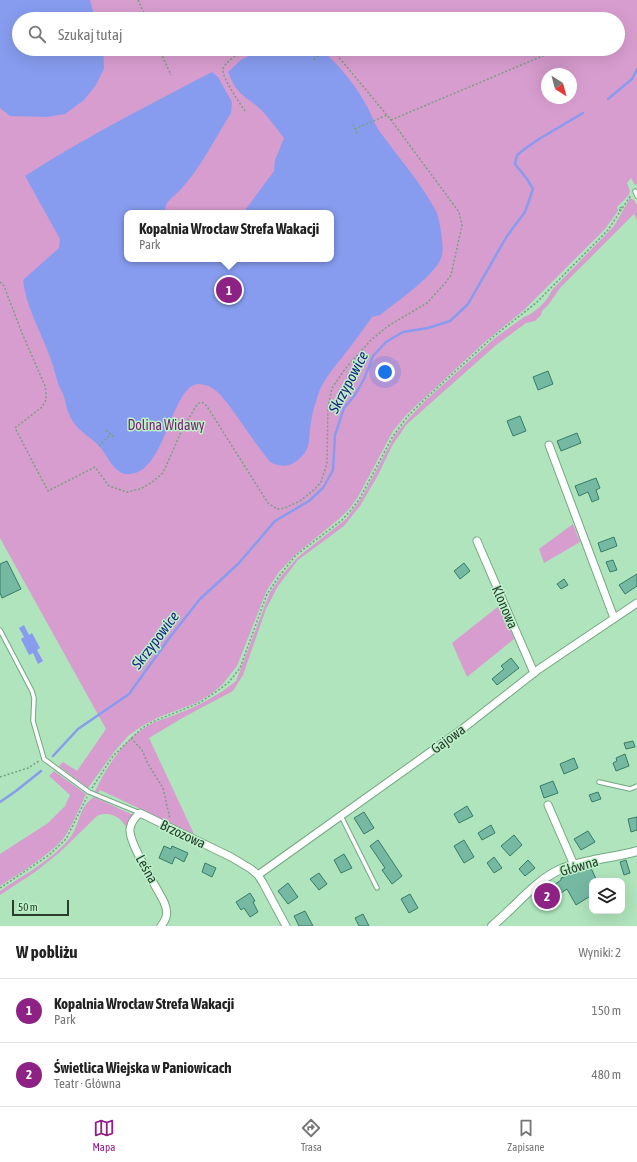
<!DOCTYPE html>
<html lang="pl">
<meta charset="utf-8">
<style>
:root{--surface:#fff;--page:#f6f6f6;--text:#222;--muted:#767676;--line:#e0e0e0;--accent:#8e2184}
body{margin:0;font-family:"Asap Condensed",sans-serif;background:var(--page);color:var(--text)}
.controls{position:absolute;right:12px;bottom:12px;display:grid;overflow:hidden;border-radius:8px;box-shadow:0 4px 16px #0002}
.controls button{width:36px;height:36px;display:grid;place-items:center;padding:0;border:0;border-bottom:1px solid var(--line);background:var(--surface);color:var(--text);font:20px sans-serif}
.compass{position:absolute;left:541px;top:68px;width:36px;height:36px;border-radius:50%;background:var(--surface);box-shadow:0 4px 16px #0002;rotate:144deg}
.scale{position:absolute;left:12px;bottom:10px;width:57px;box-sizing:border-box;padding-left:4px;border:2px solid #293e2f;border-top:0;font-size:11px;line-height:14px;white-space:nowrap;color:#293e2f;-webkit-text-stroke:3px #bcf1c9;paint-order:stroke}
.you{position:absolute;left:385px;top:372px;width:14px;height:14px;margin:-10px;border:3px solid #fff;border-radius:50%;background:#1a73e8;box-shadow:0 0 0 6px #1a73e833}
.badge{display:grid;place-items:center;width:26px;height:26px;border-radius:50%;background:var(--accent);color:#fff;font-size:13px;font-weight:700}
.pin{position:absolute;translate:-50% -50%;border:2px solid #fff;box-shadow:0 1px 4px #0006}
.popup{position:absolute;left:124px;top:210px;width:210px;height:52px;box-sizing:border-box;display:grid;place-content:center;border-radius:8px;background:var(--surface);filter:drop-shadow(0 1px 3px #0005);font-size:13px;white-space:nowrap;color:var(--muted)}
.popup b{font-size:15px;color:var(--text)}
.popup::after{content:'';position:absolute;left:50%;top:100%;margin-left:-8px;border:8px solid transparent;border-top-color:var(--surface)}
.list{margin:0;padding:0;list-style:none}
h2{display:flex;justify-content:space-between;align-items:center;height:52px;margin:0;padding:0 16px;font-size:17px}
h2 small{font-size:13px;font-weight:400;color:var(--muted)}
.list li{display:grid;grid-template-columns:26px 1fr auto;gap:12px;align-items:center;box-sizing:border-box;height:64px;padding:0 16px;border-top:1px solid var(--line)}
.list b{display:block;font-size:15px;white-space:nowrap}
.list p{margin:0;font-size:13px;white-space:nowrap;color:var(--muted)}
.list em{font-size:13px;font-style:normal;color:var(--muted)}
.icon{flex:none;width:22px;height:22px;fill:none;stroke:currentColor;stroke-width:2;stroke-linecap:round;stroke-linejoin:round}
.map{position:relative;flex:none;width:637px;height:926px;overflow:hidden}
.search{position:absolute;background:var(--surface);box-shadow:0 4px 16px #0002;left:12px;right:12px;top:12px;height:44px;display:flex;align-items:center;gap:10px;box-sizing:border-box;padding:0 14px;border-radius:22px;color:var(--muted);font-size:15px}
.sheet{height:180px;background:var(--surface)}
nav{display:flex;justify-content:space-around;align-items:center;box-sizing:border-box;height:56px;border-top:1px solid var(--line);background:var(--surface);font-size:11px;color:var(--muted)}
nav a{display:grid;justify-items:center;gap:2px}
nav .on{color:var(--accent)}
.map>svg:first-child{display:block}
.green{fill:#d89dcf;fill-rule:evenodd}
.water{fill:#879cef}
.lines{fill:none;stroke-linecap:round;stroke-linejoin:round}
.stream{stroke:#879cef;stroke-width:2.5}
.building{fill:#75b9a3;stroke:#377c68}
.service-casing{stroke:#75a782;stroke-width:5.5}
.minor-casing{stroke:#75a782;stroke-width:9}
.tertiary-casing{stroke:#75a782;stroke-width:10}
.path{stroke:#789f82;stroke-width:1.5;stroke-dasharray:2 2;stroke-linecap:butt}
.service{stroke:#fff;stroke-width:3.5}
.minor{stroke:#fff;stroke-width:7}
.tertiary{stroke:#fff;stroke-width:8}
.labels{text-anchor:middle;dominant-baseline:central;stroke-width:3;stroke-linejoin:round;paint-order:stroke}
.park-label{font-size:14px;fill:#7d2474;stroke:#bcf1c9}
.street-label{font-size:14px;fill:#293e2f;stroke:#bcf1c9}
.water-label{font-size:15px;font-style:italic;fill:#1e2381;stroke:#bcf1c9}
</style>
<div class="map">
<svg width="637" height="926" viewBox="0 0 637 926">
<rect width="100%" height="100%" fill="#afe4bc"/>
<!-- green -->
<g class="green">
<path d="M0 0H637V184L635 185 631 178 627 183 630 191 628 196 617 207 618 211 605 229 524 310 486 341 407 414 393 431 358 497 349 509 339 519 296 554 279 572 267 590 237 666 222 685 211 694 196 703 159 717 142 726 128 736 114 752 88 788 59 766 63 762 77 771 106 729 0 538ZM19 19H618V49H19ZM547 74H571V98H547ZM127 213H331V259H127Z"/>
<path d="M630 198 634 200 637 205V220L634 214 560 288 549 304 542 311 541 315 535 321 526 323 495 346 406 425 392 446 377 477 360 506 344 526 298 560 278 586 266 609 243 675 233 691 184 717 149 738 194 834 100 790 98 793 95 792C107 765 125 738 151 724 160 719 169 718 177 714 196 707 221 694 236 681L270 592 282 575 298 557 346 519 362 497 395 435 410 417 426 400 495 338 524 317C535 313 548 301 552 290L614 226Z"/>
<polygon points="573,524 580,542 544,563 539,549"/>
<polygon points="500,605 514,639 467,677 452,643"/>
<path d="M54 771 86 794C80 807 74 821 67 833 57 851 18 874 0 886V854L48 823 65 806 70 795 49 776Z"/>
<path d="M94 797 133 815 126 827C120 816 109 811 97 816L59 853 35 872 0 895V891C22 876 52 860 69 839 80 826 78 807 94 797Z"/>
</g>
<!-- water -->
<g class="water">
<polygon points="0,0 90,0 95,19 19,19 19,49 103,49 104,69 96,85 84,100 65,114 47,117 10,116 0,108"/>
<path d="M261 49H320C340 65 357 87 369 110 372 116 374 123 378 129 397 156 420 181 436 211 440 220 444 245 442 255 439 273 395 303 380 315L372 317C363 330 354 342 344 355 333 369 320 383 316 402 313 410 311 420 310 429 309 439 310 447 303 455 293 466 284 469 270 462 258 447 247 431 236 415 229 406 222 394 212 388 208 385 202 384 198 384 171 386 166 472 130 474 114 476 108 456 100 447 91 437 79 432 72 420 67 412 66 403 63 394 62 391 60 389 59 386 56 378 54 368 51 360 42 333 26 308 23 280L59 248 60 239 25 176C85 137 149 105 212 72L218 77 232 102 231 113C216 137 200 169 181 189 174 197 164 201 165 213H127V259H331V213H243L274 171 275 160 284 138C276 128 268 116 258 107 242 94 236 93 228 72L241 60Z"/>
<polygon points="24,625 29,635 32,633 40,648 37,650 43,661 38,664 33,653 29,655 21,639 24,637 19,628"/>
</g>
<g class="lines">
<!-- stream -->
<g class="stream">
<polyline points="608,99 632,79 637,69"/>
<polyline points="53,756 78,729 129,694 170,637 200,599 239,563 275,521 309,501 323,488 333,470 335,435 344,408 355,395 364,379 373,356 386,342 403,332 428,328 450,321 468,304 507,236 525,212 533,189 527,179 515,164 517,155 526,148 539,139 583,113"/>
<polyline points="0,802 16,791 41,771"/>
</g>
</g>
<!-- building -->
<g class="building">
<polygon points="548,371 553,384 538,390 533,377"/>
<polygon points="520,416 526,431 513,436 507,421"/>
<polygon points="577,433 581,443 561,451 557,441"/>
<polygon points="596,478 600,488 596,490 599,499 592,502 588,492 579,496 575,486"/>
<polygon points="614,537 617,546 601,552 598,543"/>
<polygon points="613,560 617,570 610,572 606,562"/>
<polygon points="7,561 21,589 2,598 0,593 0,564"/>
<polygon points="464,563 470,571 460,579 454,571"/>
<polygon points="637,574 637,586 625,594 619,585"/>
<polygon points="564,579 568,585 561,589 557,584"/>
<polygon points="511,658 519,668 497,685 492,679 504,669 501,666"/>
<polygon points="633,741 635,747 626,749 624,743"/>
<polygon points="625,754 629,766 616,771 613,763 617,761 616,758"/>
<polygon points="574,758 578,768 564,774 560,764"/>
<polygon points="553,781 558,793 544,798 540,786"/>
<polygon points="598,792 601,799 592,802 589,795"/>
<polygon points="467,806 473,816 459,823 454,814"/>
<polygon points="364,812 374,828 364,834 354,818"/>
<polygon points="637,817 637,830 631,832 628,819"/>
<polygon points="491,825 495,833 482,840 478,833"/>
<polygon points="588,831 595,842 581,850 574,839"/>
<polygon points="514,835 522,845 510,856 501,846"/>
<polygon points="378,840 402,876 392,884 382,870 385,868 370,846"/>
<polygon points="464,840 474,857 464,863 454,846"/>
<polygon points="164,846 171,849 172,846 188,853 184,862 175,857 172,864 159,858"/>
<polygon points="344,854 352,868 341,873 334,860"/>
<polygon points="494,857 502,868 494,873 487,863"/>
<polygon points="528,860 535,868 525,876 519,869"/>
<polygon points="626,860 630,873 624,875 620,862"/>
<polygon points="205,863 216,868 212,877 202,872"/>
<polygon points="590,866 597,881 592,881 592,895 576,905 567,889 540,907 534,899 561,880 561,878"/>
<polygon points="319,873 327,884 319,890 310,879"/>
<polygon points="288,883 298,897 288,904 278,891"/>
<polygon points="250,893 255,901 253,902 258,912 250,917 244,908 241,910 236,902"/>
<polygon points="410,894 418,908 409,913 401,899"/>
<polygon points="305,911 313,926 299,926 294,916"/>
<polygon points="363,914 369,926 359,926 355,918"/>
</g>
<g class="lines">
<defs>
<g id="service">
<polyline points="635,191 637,196"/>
<polyline points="0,630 32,691 34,698 33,721 44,759 89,792 140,813"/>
<polyline points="599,782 630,789 637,786"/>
<polyline points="341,816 377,888"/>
</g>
<g id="minor">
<polyline points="549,445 614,618"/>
<polyline points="477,541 534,673"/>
<polyline points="548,805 574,865"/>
<polyline points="258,875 461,730 539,669 637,603"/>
<path d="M161 926C168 917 168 912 164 902 157 888 128 842 130 829 131 822 135 817 140 813L231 857 251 869 258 875 263 883 286 926"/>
</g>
<path id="tertiary" d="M492 926C513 909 535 881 559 870 581 860 613 858 637 851"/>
</defs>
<!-- service casing -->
<use href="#service" class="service-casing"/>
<!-- minor casing -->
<use href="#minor" class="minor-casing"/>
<!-- tertiary casing -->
<use href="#tertiary" class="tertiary-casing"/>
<!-- path -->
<g class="path">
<polyline points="138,0 147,19"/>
<polyline points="159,49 171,75"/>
<polyline points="308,49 316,58"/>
<polyline points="314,60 326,49"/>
<path d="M245 111C239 102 222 78 223 69 224 63 240 52 246 49"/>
<polyline points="391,120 545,55 563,55"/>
<polyline points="353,124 357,134"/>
<polyline points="355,129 387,115"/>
<polyline points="620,211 619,208 623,207"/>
<path d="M0 282 4 286 22 333 45 386 46 392V400L42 407 15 428 48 491 95 467 109 486 127 492 140 489 151 483 163 473 181 432 196 406C201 400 204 402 208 408L268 503 277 509 285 508 300 501 315 489 321 482 327 463 328 407 332 388 345 369 370 341 388 326 427 303 446 282 451 275 462 225 459 212 391 120 332 49"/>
<polyline points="106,430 115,438"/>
<polyline points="99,446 111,434"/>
<polyline points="131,738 142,750 148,764 163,788 170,819"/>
<polyline points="0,777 28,768 39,761"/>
<polyline points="92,788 113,756 141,729 152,722 199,703 220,689 229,682 240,668 267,594 280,575 296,555 342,520 351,510 360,498 393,436 408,416 425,399 494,336 536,303 608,230 631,195"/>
<polyline points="0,888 49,855 66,839 87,797"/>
</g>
<!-- service -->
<use href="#service" class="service"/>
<!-- minor -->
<use href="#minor" class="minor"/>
<!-- tertiary -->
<use href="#tertiary" class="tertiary"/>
</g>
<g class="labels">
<!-- park labels -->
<g class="park-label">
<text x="166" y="425">Dolina Widawy</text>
</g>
<!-- street labels -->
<g class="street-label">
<text transform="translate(505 607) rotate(67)">Klonowa</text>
<text transform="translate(448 739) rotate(-36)">Gajowa</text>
<text transform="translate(183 834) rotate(25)">Brzozowa</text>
<text transform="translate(579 866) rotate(-16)">Główna</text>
<text transform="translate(147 869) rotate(61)">Leśna</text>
</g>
<!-- water labels -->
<g class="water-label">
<text transform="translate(348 382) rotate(-62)">Skrzypowice</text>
<text transform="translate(155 640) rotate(-53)">Skrzypowice</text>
</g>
</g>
</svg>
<div class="controls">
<button><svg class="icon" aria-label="layers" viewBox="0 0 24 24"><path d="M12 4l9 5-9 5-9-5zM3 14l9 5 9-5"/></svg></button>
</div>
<svg class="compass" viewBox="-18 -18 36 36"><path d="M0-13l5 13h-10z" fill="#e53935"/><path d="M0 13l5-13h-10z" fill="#767676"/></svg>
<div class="scale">50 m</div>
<div class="you"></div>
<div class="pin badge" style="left:229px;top:290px">1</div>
<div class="popup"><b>Kopalnia Wrocław Strefa Wakacji</b>Park</div>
<div class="pin badge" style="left:547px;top:896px">2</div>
<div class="search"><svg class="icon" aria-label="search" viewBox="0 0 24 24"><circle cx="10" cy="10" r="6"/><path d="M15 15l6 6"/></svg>Szukaj tutaj</div>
</div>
<section class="sheet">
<h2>W pobliżu<small>Wyniki: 2</small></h2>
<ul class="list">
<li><span class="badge">1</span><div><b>Kopalnia Wrocław Strefa Wakacji</b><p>Park</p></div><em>150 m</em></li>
<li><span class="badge">2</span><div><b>Świetlica Wiejska w Paniowicach</b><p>Teatr · Główna</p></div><em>480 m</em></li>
</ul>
</section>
<nav>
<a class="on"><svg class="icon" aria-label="map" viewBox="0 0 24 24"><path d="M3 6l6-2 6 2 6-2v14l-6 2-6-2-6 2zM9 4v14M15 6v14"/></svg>Mapa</a>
<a><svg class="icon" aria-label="directions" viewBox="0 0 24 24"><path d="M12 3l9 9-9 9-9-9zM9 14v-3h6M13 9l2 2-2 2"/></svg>Trasa</a>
<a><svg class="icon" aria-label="saved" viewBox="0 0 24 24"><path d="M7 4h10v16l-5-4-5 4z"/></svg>Zapisane</a>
</nav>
